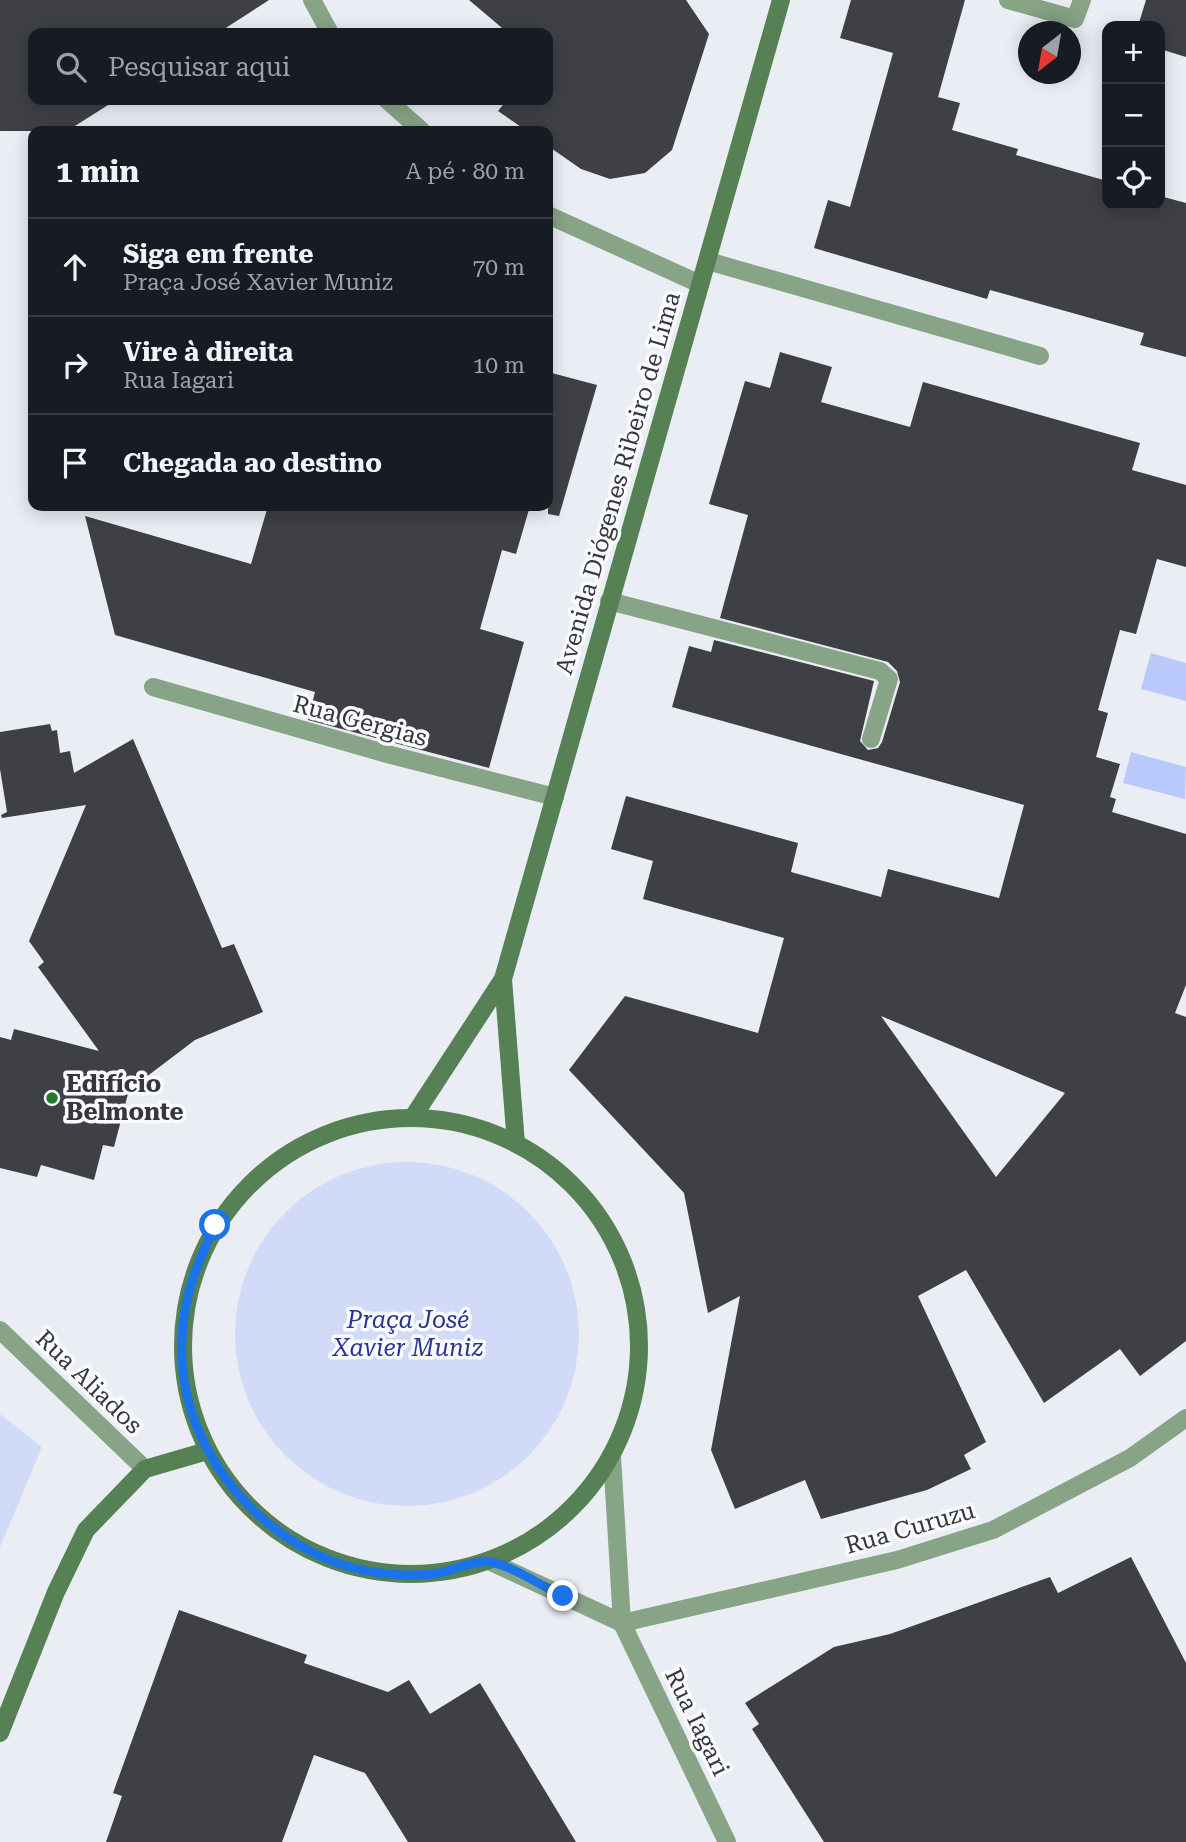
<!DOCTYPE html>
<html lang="pt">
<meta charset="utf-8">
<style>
:root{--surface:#171b24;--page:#242831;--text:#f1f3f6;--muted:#9ea1a6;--line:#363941}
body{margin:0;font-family:"Roboto Serif",serif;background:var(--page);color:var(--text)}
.controls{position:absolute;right:21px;top:21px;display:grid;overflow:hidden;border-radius:14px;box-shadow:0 4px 18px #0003}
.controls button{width:63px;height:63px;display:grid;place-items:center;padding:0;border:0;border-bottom:2px solid var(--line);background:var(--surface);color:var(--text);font:35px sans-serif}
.compass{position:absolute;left:1018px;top:21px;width:63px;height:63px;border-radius:50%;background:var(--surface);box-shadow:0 4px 18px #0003;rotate:211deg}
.stop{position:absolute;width:21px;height:21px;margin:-16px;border:5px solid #1a73e8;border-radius:50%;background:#fff}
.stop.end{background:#1a73e8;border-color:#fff;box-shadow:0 2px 7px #0008}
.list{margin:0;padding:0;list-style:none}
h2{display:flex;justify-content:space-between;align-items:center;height:91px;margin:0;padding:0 28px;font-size:30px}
h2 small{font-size:23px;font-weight:400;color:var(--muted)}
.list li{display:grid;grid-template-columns:46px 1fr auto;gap:21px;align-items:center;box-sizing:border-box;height:98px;padding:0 28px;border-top:2px solid var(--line)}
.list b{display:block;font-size:26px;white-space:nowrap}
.list p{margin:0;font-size:23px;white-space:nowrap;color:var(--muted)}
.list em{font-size:23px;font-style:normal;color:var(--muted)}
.icon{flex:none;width:38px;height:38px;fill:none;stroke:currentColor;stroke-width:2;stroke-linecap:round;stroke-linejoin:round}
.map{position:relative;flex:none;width:1186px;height:1842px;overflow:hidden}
.search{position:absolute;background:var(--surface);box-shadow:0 4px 18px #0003;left:28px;top:28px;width:525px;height:77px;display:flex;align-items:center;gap:18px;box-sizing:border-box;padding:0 24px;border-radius:14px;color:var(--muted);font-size:26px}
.panel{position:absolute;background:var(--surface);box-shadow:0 4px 18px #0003;left:28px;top:126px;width:525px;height:385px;border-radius:14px}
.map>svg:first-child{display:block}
.green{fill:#d1daf6}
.water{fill:#bac9fc}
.building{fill:#3f4046;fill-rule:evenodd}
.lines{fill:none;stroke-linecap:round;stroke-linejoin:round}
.service{stroke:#87a586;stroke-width:18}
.minor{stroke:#87a586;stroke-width:18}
.secondary{stroke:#558154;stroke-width:18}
.route{stroke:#1a73e8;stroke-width:9}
.poi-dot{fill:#227a27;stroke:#f9fbff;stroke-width:2.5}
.labels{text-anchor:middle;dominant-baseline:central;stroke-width:7;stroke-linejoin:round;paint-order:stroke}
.street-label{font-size:24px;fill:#36373a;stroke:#f9fbff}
.poi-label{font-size:24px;font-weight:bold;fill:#36373a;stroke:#f9fbff;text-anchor:start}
.park-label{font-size:24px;font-style:italic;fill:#293391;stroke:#f9fbff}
</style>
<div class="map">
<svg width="1186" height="1842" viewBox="0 0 1186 1842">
<rect width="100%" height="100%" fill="#ebedf5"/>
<!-- green -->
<g class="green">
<circle cx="407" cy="1334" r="172"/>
<polygon points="0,1414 42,1447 0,1547"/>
</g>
<!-- water -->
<g class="water">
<polygon points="1151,653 1186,663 1186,701 1141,689"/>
<polygon points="1131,752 1186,767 1185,799 1123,783"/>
</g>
<!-- building -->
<g class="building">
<polygon points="0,0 269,0 218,33 33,33 33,100 116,100 67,131 0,131"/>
<polygon points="469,0 686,0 709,34 672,150 645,173 610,179 581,169 548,146 548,131 527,131 498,111 507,100 548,100 548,33 508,33"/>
<polygon points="851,0 965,0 938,97 960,103 952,130 1018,149 1016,155 1107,181 1107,205 1160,205 1160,196 1186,203 1186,357 1140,345 1144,333 990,290 987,299 814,248 828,200 850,207 893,53 840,38"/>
<polygon points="1146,0 1186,0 1186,57 1160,49 1160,26 1138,26"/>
<path d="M780 352 832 367 821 402 910 427 923 382 1140 443 1132 470 1186 485V567L1157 559 1136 634 1120 630 1098 710 1108 713 1096 757 1120 764 1110 797 1116 799 1112 812 1186 834V985L1175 1013 1186 1017V1341L1140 1376 1120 1349 1044 1403 966 1270 918 1296 986 1442 964 1455 971 1469 927 1490 821 1519 805 1480 735 1509 711 1450 740 1296 708 1313 684 1193 569 1070 625 996 758 1033 784 938 643 899 653 861 611 849 626 796 798 843 791 872 881 897 888 869 999 898 1024 805 672 707 689 646 711 652 714 640 874 681 860 741 868 750 878 748 882 742 900 682 897 671 888 662 720 618 748 515 709 504 745 381 770 388ZM881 1016 1065 1093 996 1177Z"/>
<polygon points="548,372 597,385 559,516 548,514"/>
<polygon points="268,506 530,506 516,554 502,550 480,629 524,642 489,768 308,720 315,692 115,635 85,516 251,564"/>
<polygon points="50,724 52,731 57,730 60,753 70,751 74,773 133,739 222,948 234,944 263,1012 195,1040 129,1090 114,1147 103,1145 94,1180 41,1165 37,1177 0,1168 0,1037 11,1040 14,1029 99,1051 38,967 44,962 29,941 86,805 2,818 1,815 7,812 0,769 0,732"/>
<polygon points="1131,1557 1186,1663 1186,1842 824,1842 752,1729 759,1724 745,1703 834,1647 890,1634 1050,1577 1058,1593"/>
<polygon points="179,1610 307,1655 304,1663 388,1692 409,1680 430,1714 480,1683 576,1842 408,1842 365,1773 314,1755 282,1842 106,1842 122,1796 113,1793"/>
</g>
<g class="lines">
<!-- service -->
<polyline class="service" points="708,261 1040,356"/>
<!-- minor -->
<g class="minor">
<polyline points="312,0 330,33"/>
<polyline points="1008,0 1075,19 1082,0"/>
<polyline points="387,100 422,131"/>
<polyline points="548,215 700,284"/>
<polyline points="609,601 880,671 889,679 871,739"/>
<polyline points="153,687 391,755 555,797"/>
<polyline points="0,1330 145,1469"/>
<polyline points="612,1456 622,1623 727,1842"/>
<polyline points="489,1561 622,1623"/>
<polyline points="622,1623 897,1560 993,1530 1130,1458 1186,1418"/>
</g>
<!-- secondary -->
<g class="secondary">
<polyline points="503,979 516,1144"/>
<polyline points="413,1117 503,979 781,0"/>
<circle cx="411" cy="1346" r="228"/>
<polyline points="0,1733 56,1592 86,1530 145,1469 207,1451"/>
</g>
</g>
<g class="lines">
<!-- route -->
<path class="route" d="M215 1225C198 1262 184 1295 182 1336 174 1449 269 1560 381 1573 398 1575 422 1576 439 1573 454 1570 477 1559 491 1562 512 1566 542 1586 563 1596"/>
</g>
<!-- markers -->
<circle class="poi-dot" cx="52" cy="1098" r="7"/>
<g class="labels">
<!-- street labels -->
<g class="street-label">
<text transform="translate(618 483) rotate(-74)">Avenida Diógenes Ribeiro de Lima</text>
<text transform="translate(360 721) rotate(15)">Rua Gergias</text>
<text transform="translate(89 1382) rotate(44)">Rua Aliados</text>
<text transform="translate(910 1528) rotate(-16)">Rua Curuzu</text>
<text transform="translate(697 1722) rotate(64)">Rua Iagari</text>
</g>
<!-- poi labels -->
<g class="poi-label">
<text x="66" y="1084">Edifício<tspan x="66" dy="28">Belmonte</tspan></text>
</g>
<!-- park labels -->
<g class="park-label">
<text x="408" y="1320">Praça José<tspan x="408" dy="28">Xavier Muniz</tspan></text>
</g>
</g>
</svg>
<div class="controls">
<button>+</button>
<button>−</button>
<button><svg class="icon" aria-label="locate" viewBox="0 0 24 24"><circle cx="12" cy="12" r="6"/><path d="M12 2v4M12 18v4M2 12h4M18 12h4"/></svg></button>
</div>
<svg class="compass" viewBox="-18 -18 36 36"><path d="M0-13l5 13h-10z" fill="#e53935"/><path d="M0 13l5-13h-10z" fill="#9ea1a6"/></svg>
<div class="stop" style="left:215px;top:1225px"></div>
<div class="stop end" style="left:563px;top:1596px"></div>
<div class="search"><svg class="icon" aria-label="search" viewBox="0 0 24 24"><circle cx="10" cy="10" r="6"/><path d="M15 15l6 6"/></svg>Pesquisar aqui</div>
<section class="panel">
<h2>1 min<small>A pé · 80 m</small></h2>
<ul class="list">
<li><svg class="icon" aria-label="ahead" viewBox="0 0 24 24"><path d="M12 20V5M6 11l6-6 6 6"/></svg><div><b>Siga em frente</b><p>Praça José Xavier Muniz</p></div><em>70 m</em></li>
<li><svg class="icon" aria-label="right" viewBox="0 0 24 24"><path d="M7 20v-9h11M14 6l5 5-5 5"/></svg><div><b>Vire à direita</b><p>Rua Iagari</p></div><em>10 m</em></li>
<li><svg class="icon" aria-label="arrive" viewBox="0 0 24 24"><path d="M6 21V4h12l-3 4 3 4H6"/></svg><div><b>Chegada ao destino</b></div></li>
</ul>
</section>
</div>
